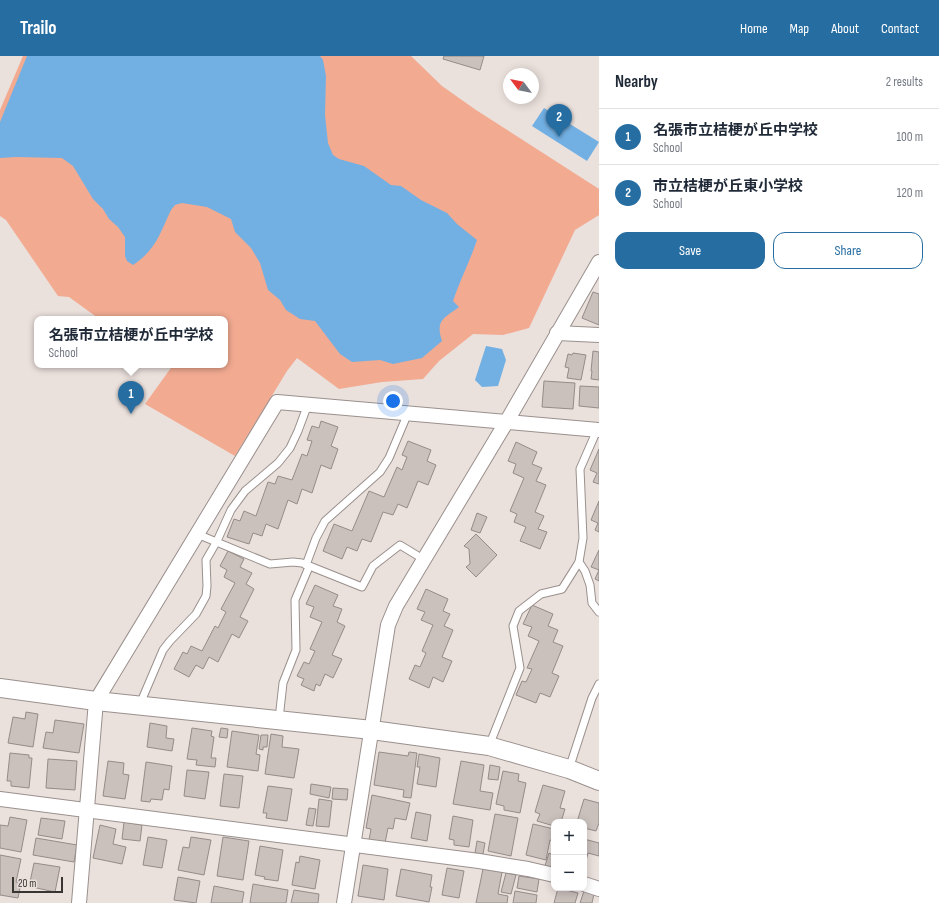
<!DOCTYPE html>
<meta charset="utf-8">
<style>
:root{--surface:#fff;--page:#f6f6f7;--text:#1f2937;--muted:#747a83;--line:#e0e1e3;--accent:#266da1}
body{margin:0;font-family:"Sofia Sans Condensed","Noto Sans JP",sans-serif;background:var(--page);color:var(--text)}
.controls{position:absolute;right:12px;bottom:12px;display:grid;overflow:hidden;border-radius:8px;box-shadow:0 2px 10px #0003}
.controls button{width:36px;height:36px;display:grid;place-items:center;padding:0;border:0;border-bottom:1px solid var(--line);background:var(--surface);color:var(--text);font:20px sans-serif}
.compass{position:absolute;left:503px;top:12px;width:36px;height:36px;border-radius:50%;background:var(--surface);box-shadow:0 2px 10px #0003;rotate:302deg}
.scale{position:absolute;left:12px;bottom:10px;width:51px;box-sizing:border-box;padding-left:4px;border:2px solid #383432;border-top:0;font-size:11px;line-height:14px;white-space:nowrap;color:#383432;-webkit-text-stroke:3px #eae0dc;paint-order:stroke}
.you{position:absolute;left:393px;top:345px;width:14px;height:14px;margin:-10px;border:3px solid #fff;border-radius:50%;background:#1a73e8;box-shadow:0 0 0 6px #1a73e833}
.badge{display:grid;place-items:center;width:26px;height:26px;border-radius:50%;background:var(--accent);color:#fff;font-size:13px;font-weight:700}
.pin{position:absolute;translate:-50% -33px;filter:drop-shadow(0 1px 2px #0008)}
.pin::after{content:'';position:absolute;top:21px;width:14px;height:12px;background:inherit;clip-path:polygon(0 0,100% 0,50% 100%)}
.popup{position:absolute;left:34px;top:260px;width:194px;height:52px;box-sizing:border-box;display:grid;place-content:center;border-radius:8px;background:var(--surface);filter:drop-shadow(0 1px 3px #0005);font-size:13px;white-space:nowrap;color:var(--muted)}
.popup b{font-size:15px;color:var(--text)}
.popup::after{content:'';position:absolute;left:50%;top:100%;margin-left:-8px;border:8px solid transparent;border-top-color:var(--surface)}
.list{margin:0;padding:0;list-style:none}
h2{display:flex;justify-content:space-between;align-items:center;height:52px;margin:0;padding:0 16px;font-size:17px}
h2 small{font-size:13px;font-weight:400;color:var(--muted)}
.list li{display:grid;grid-template-columns:26px 1fr auto;gap:12px;align-items:center;box-sizing:border-box;height:56px;padding:0 16px;border-top:1px solid var(--line)}
.list b{display:block;font-size:15px;white-space:nowrap}
.list p{margin:0;font-size:13px;white-space:nowrap;color:var(--muted)}
.list em{font-size:13px;font-style:normal;color:var(--muted)}
.actions{display:flex;gap:8px;padding:12px 16px}
.actions a{flex:1;padding:9px 0;border:1px solid var(--accent);border-radius:12px;text-align:center;font-size:14px;color:var(--accent)}
.actions .main{background:var(--accent);color:#fff}
.map{position:relative;flex:none;width:599px;height:847px;overflow:hidden}
header{display:flex;align-items:center;gap:24px;box-sizing:border-box;height:56px;padding:0 20px;background:var(--accent);color:#fff}
header strong{font-size:19px}
nav{display:flex;gap:22px;margin-inline-start:auto;font-size:14px}
main{display:flex}
aside{flex:1;background:var(--surface)}
.map>svg:first-child{display:block}
.green{fill:#f2aa91}
.water{fill:#72b0e3}
.building{fill:#cac0bc;stroke:#958c89}
.lines{fill:none;stroke-linecap:round;stroke-linejoin:round}
.service-casing{stroke:#9a908d;stroke-width:9}
.minor-casing{stroke:#9a908d;stroke-width:16}
.tertiary-casing{stroke:#9a908d;stroke-width:20}
.service{stroke:#fff;stroke-width:7}
.minor{stroke:#fff;stroke-width:14}
.tertiary{stroke:#fff;stroke-width:18}
</style>
<header>
<strong>Trailo</strong>
<nav><a>Home</a><a>Map</a><a>About</a><a>Contact</a></nav>
</header>
<main>
<div class="map">
<svg width="599" height="847" viewBox="0 0 599 847">
<rect width="100%" height="100%" fill="#eae0dc"/>
<!-- green -->
<polygon class="green" points="23,0 411,0 442,30 476,54 599,133 599,159 575,174 529,272 503,279 473,278 439,305 423,323 382,326 339,333 297,302 287,315 235,400 145,348 173,309 225,309 225,263 124,263 123,262 98,262 69,241 58,240 6,164 0,160 0,54"/>
<!-- water -->
<g class="water">
<path d="M27 0H320L323 4 326 20 325 59 328 87 333 99 339 103 364 110 391 129 401 130 421 144 447 157 457 168 477 184C470 205 460 224 453 245L459 251C444 262 435 264 442 285L422 302 393 308 380 304 352 306 340 298 315 265 300 263 286 254 280 244 268 234 260 207 251 192 235 176 231 163 207 151 182 147 175 149 171 154C160 177 156 194 133 209L127 205 125 200V181L118 171 109 163 103 153 93 143 73 110 62 102 16 101 0 102V66Z"/>
<polygon points="544,52 599,86 587,105 532,70"/>
<polygon points="486,290 502,293 506,304 498,330 482,331 475,324"/>
</g>
<!-- building -->
<g class="building">
<polygon points="444,0 484,0 480,14 443,3"/>
<polygon points="593,236 599,238 599,269 582,262"/>
<polygon points="593,295 599,296 599,324 591,323 592,315 591,315"/>
<polygon points="573,297 586,299 581,324 567,322 569,312 565,311 568,298 572,299"/>
<polygon points="544,325 575,327 573,353 542,351"/>
<polygon points="580,330 599,331 599,352 579,350"/>
<polygon points="321,365 338,371 331,390 338,393 331,413 321,409 312,437 302,433 297,448 288,444 278,473 266,468 262,480 253,477 249,488 227,481 234,463 240,465 244,455 256,460 268,426 275,428 278,420 292,424 302,398 307,400 312,385 307,384 312,370 319,372"/>
<polygon points="408,385 431,394 427,405 436,409 428,429 418,425 407,452 398,448 393,459 383,456 371,486 362,483 357,495 347,491 342,503 323,495 334,468 352,475 369,435 384,441 397,411 402,414 407,401 402,399"/>
<polygon points="516,386 537,396 532,408 542,412 536,425 546,429 535,456 544,460 538,473 547,476 540,493 520,485 526,471 514,466 517,458 510,455 524,422 513,417 516,408 508,405"/>
<polygon points="599,393 599,428 593,426 597,417 590,414"/>
<polygon points="599,445 599,476 595,474 598,467 591,464"/>
<polygon points="477,457 487,461 480,477 471,474"/>
<polygon points="476,478 497,499 476,521 466,511 470,508 469,493 464,490"/>
<polygon points="599,494 599,525 595,523 599,514 591,511"/>
<polygon points="228,495 244,503 240,511 252,517 246,528 254,533 240,561 248,565 239,582 232,578 218,606 209,601 203,613 196,609 189,621 174,613 183,596 187,598 191,590 202,595 215,570 218,572 226,556 221,553 235,527 224,521 227,514 220,510"/>
<polygon points="315,529 338,539 333,550 342,553 337,566 345,570 332,599 342,603 333,622 325,618 320,630 316,628 314,635 301,629 304,623 297,620 304,606 309,608 315,595 310,593 322,566 310,561 314,551 306,548"/>
<polygon points="426,533 448,543 443,555 450,558 444,570 453,574 442,601 452,605 443,626 433,621 429,632 409,623 415,609 420,611 426,597 422,595 433,569 421,564 425,556 417,553"/>
<polygon points="532,549 553,558 548,570 558,574 553,586 563,590 552,617 559,620 550,641 540,637 536,647 516,639 522,625 526,626 532,613 527,612 539,585 528,580 532,571 523,568"/>
<polygon points="26,656 38,658 33,691 8,687 13,661 25,663"/>
<polygon points="55,664 84,668 79,697 43,692 46,676 53,677"/>
<polygon points="150,667 167,670 166,682 174,683 172,695 147,691"/>
<polygon points="192,672 212,675 211,680 214,681 211,702 216,702 215,711 196,709 197,704 187,703"/>
<polygon points="221,672 228,673 227,682 219,681"/>
<polygon points="232,675 259,679 256,698 260,699 258,715 227,711"/>
<polygon points="271,678 283,680 282,691 299,693 294,722 265,718"/>
<polygon points="261,679 268,679 267,691 263,691 263,694 259,693"/>
<polygon points="379,696 408,700 409,696 417,697 411,742 403,741 404,734 374,729"/>
<polygon points="10,697 29,699 29,702 32,702 29,732 11,730 11,725 7,725"/>
<polygon points="419,698 440,702 436,731 417,728 420,711 417,711"/>
<polygon points="48,703 77,705 75,734 46,732"/>
<polygon points="108,705 124,707 123,718 129,719 125,743 103,740"/>
<polygon points="461,705 484,709 480,735 493,737 490,754 453,748"/>
<polygon points="146,706 172,710 169,734 164,733 162,744 151,743 150,746 141,745"/>
<polygon points="490,709 500,711 498,724 488,723"/>
<polygon points="187,714 209,716 205,743 184,740"/>
<polygon points="503,715 519,718 518,725 526,727 520,757 504,754 504,750 496,748"/>
<polygon points="224,718 243,720 239,752 220,750"/>
<polygon points="311,728 331,731 329,742 310,738"/>
<polygon points="543,729 565,735 560,752 565,753 561,766 554,766 554,770 537,765 540,758 535,756"/>
<polygon points="268,730 292,733 287,765 266,762 267,757 263,757"/>
<polygon points="333,732 348,733 347,744 332,743"/>
<polygon points="372,739 410,747 406,764 395,762 393,773 388,772 385,787 369,784 371,773 366,772"/>
<polygon points="319,743 332,745 329,771 316,770"/>
<polygon points="584,743 599,747 599,767 596,775 584,772 584,766 577,766"/>
<polygon points="309,752 316,753 313,770 306,769"/>
<polygon points="416,756 431,759 427,785 411,782"/>
<polygon points="495,758 518,762 511,800 488,795"/>
<polygon points="453,760 473,764 469,791 454,789 454,784 449,783"/>
<polygon points="10,761 27,764 21,796 0,792 0,769 8,770"/>
<polygon points="41,762 65,765 62,783 38,779"/>
<polygon points="124,766 142,769 140,785 122,783"/>
<polygon points="533,768 554,773 554,785 550,784 546,804 526,799"/>
<polygon points="100,769 116,773 113,788 126,791 122,808 93,802"/>
<polygon points="148,781 167,784 162,812 143,809"/>
<polygon points="191,781 211,784 204,819 178,814 183,791 189,792"/>
<polygon points="223,781 249,785 243,824 217,820"/>
<polygon points="36,782 77,789 74,806 33,799"/>
<polygon points="584,783 599,787 599,800 588,797 584,812"/>
<polygon points="477,785 485,787 483,798 475,797"/>
<polygon points="260,790 283,794 278,825 264,823 265,821 255,819"/>
<polygon points="549,797 554,799 554,813 545,810"/>
<polygon points="0,799 21,803 16,826 21,827 18,842 0,839"/>
<polygon points="300,800 320,804 315,833 292,829 296,806 299,807"/>
<polygon points="34,807 60,811 55,836 32,831 33,827 30,826"/>
<polygon points="363,809 388,813 384,844 358,840"/>
<polygon points="447,812 464,815 459,842 442,839"/>
<polygon points="401,813 432,819 430,831 432,831 429,846 396,840"/>
<polygon points="483,813 502,816 498,838 508,840 507,847 476,847"/>
<polygon points="506,817 516,819 511,838 501,836"/>
<polygon points="519,820 539,823 537,836 517,832"/>
<polygon points="178,821 200,825 196,847 174,844"/>
<polygon points="253,828 288,834 286,847 250,847"/>
<polygon points="214,830 244,836 242,847 211,847"/>
<polygon points="558,832 578,837 575,847 554,847"/>
<polygon points="294,834 319,838 318,847 291,847"/>
<polygon points="515,835 537,839 536,847 513,847"/>
<polygon points="584,835 594,838 592,847 580,847"/>
</g>
<g class="lines">
<defs>
<g id="service">
<polyline points="197,478 270,508 293,506 302,507 362,531 373,510 400,489 423,503"/>
<polyline points="579,506 585,515 590,529 592,547 599,556"/>
<polyline points="306,509 316,482 325,465 380,416 389,402 408,357"/>
<polyline points="140,648 163,594 170,585 196,558 206,540 207,530 206,504 217,485 231,454 245,435 278,407 290,392 298,375 308,348"/>
<polyline points="279,663 283,627 296,594 295,544 309,511"/>
<polyline points="489,690 520,612 513,570 519,555 541,538 562,533 579,506 583,482 580,413 597,374"/>
<polyline points="569,713 592,642 599,628"/>
</g>
<g id="minor">
<polyline points="557,277 599,279"/>
<polyline points="0,743 479,805 528,813 554,819"/>
<polyline points="584,828 599,833"/>
<polyline points="79,847 96,645 277,346 599,374"/>
<polyline points="344,847 388,569 396,550 507,365 599,206"/>
</g>
<polyline id="tertiary" points="0,632 96,645 372,674 489,690 569,713 599,725"/>
</defs>
<!-- service casing -->
<use href="#service" class="service-casing"/>
<!-- minor casing -->
<use href="#minor" class="minor-casing"/>
<!-- tertiary casing -->
<use href="#tertiary" class="tertiary-casing"/>
<!-- service -->
<use href="#service" class="service"/>
<!-- minor -->
<use href="#minor" class="minor"/>
<!-- tertiary -->
<use href="#tertiary" class="tertiary"/>
</g>
</svg>
<div class="controls">
<button>+</button>
<button>−</button>
</div>
<svg class="compass" viewBox="-18 -18 36 36"><path d="M0-13l5 13h-10z" fill="#e53935"/><path d="M0 13l5-13h-10z" fill="#747a83"/></svg>
<div class="scale">20 m</div>
<div class="you"></div>
<div class="pin badge" style="left:131px;top:358px">1</div>
<div class="popup"><b>名張市立桔梗が丘中学校</b>School</div>
<div class="pin badge" style="left:559px;top:81px">2</div>
</div>
<aside>
<h2>Nearby<small>2 results</small></h2>
<ul class="list">
<li><span class="badge">1</span><div><b>名張市立桔梗が丘中学校</b><p>School</p></div><em>100 m</em></li>
<li><span class="badge">2</span><div><b>市立桔梗が丘東小学校</b><p>School</p></div><em>120 m</em></li>
</ul>
<div class="actions"><a class="main">Save</a><a>Share</a></div>
</aside>
</main>
